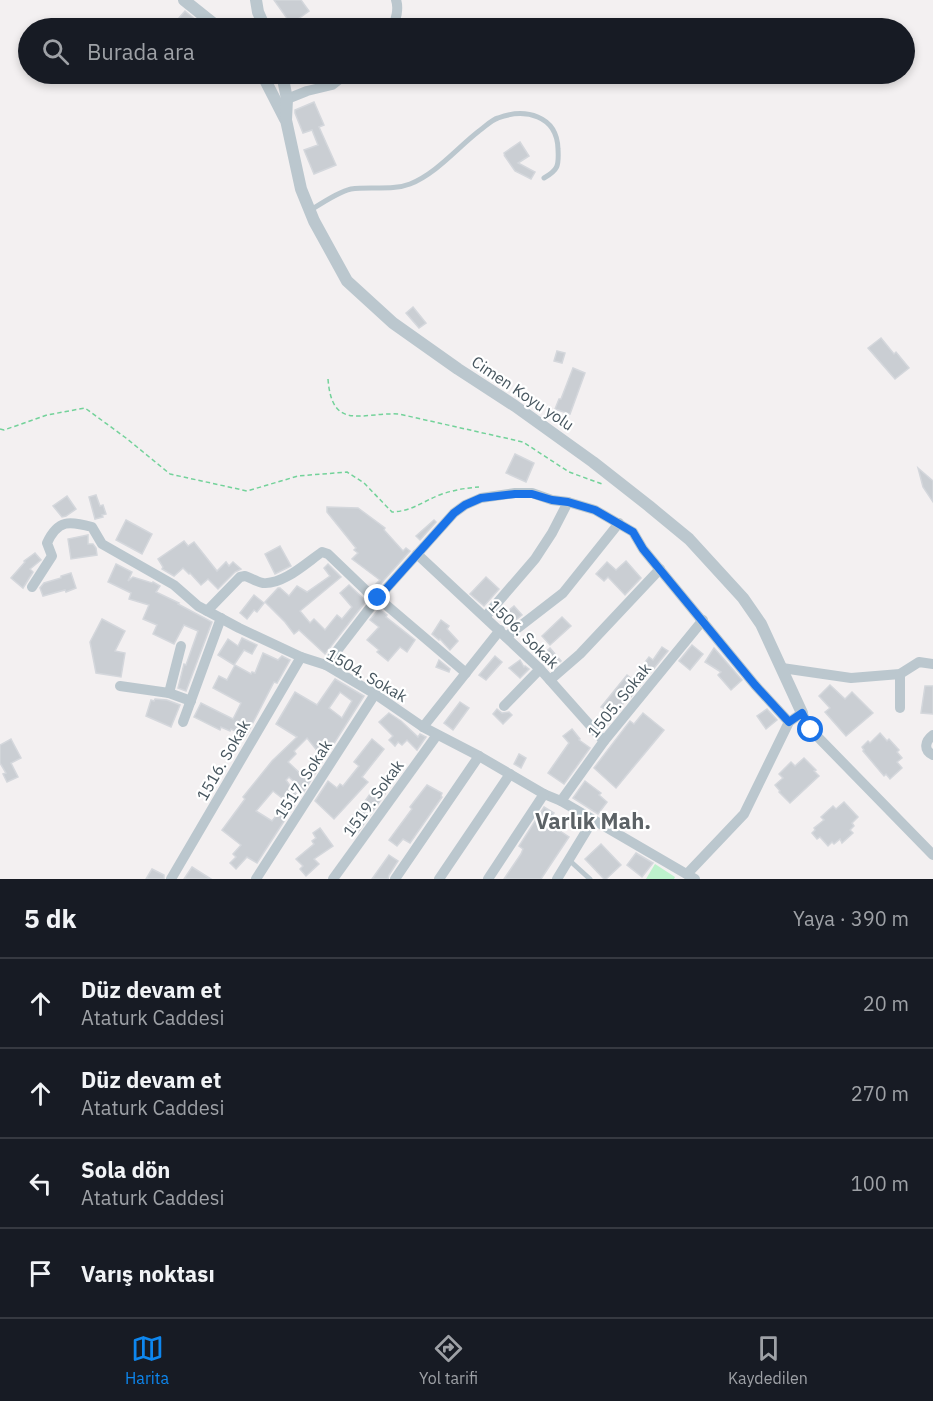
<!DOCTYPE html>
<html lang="tr">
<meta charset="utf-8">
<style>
:root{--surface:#171b24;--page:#242831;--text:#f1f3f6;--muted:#9ea1a6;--line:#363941;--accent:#0e87ef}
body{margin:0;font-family:"IBM Plex Sans",sans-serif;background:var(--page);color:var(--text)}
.stop{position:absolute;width:18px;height:18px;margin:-14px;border:4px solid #1a73e8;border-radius:50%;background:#fff}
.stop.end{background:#1a73e8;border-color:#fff;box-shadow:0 2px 6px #0008}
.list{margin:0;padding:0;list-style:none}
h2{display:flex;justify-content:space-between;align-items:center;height:78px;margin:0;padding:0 24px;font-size:26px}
h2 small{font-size:20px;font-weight:400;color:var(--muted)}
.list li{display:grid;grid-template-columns:39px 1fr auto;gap:18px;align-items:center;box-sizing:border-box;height:90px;padding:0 24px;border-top:2px solid var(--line)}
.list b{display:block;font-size:22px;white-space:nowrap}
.list p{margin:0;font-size:20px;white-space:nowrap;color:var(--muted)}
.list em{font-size:20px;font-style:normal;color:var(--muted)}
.icon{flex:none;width:33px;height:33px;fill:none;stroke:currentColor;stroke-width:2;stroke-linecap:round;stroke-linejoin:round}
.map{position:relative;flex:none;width:933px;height:879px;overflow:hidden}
.search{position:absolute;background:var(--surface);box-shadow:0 3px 9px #0003;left:18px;right:18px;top:18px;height:66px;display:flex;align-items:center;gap:15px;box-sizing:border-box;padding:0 21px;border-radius:33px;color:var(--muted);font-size:22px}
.sheet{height:438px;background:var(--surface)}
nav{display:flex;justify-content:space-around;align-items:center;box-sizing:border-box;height:84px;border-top:2px solid var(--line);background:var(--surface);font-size:16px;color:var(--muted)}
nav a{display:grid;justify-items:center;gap:3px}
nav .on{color:var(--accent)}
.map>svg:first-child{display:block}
.green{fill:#bdf2cc}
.building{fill:#caced3;stroke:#d4d7dc;stroke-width:1.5;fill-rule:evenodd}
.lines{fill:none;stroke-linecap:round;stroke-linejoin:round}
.path{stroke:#73d29a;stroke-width:1.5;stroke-dasharray:4.5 3;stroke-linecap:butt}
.service{stroke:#bbc7ce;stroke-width:5}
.minor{stroke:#bbc7ce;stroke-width:10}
.tertiary{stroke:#bbc7ce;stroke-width:12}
.route{stroke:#1a73e8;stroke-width:8}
.labels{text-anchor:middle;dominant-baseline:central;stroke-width:4.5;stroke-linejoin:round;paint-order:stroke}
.street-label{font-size:16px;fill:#47565f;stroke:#fff}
.district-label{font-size:22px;font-weight:bold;fill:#5c6266;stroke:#fff}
</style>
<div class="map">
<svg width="933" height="879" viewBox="0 0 933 879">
<rect width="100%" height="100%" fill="#f3f0f1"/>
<!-- green -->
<polygon class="green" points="655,864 675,877 674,879 646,879"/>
<!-- building -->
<g class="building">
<polygon points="274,0 301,0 309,11 291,24"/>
<polygon points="185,11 197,21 191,28 177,28 173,25"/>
<polygon points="314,102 324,125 319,127 336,165 314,174 304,150 318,145 312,130 303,133 295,113 295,110"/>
<polygon points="520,142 529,156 518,163 535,172 531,179 515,171 504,155 505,156 504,153"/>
<polygon points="413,307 426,323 419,328 406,313"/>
<polygon points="881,338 894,354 896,352 909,368 895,379 868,348"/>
<polygon points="557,351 565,353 562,363 554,361"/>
<polygon points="573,368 585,373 570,414 555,409 559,399 561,399"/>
<polygon points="515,454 534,463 526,482 506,473"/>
<polygon points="918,468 933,481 933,502 923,487"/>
<polygon points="96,495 100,506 103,505 106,514 102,515 103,517 95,519 89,497"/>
<polygon points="67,496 76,509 66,516 62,517 53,506"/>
<polygon points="327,507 358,508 385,528 384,530 403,551 406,548 410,551 376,589 373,587 380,580 352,559 358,553 354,550 356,548 327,512"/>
<polygon points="126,520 152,534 142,554 116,540"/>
<polygon points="434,520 436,522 420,540 416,536"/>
<polygon points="88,535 88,544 93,544 96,548 97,555 71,559 68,539"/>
<polygon points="184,541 188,546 194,542 217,571 226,562 229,566 233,562 241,569 235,572 218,589 208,579 201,585 190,573 189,574 183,568 174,576 162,569 163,567 158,559"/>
<polygon points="280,546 291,566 275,574 265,554"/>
<polygon points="35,553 41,560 30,569 33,572 23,588 11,578 25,562 24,561"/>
<polygon points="626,561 641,578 625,595 608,577 604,581 596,574 607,562 616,570"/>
<polygon points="116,564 132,572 128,581 133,577 152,583 153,582 160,586 156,592 179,603 178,604 212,622 186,691 178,688 184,664 186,665 198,631 184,625 174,644 153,634 157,625 143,619 149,605 129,599 131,593 108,582"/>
<polygon points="328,564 341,577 300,611 310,623 314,619 325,630 337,615 342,619 352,607 340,593 349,585 366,601 325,654 299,630 294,634 285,622 265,602 278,588 280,588 289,596 297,586 307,592 330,576 324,568"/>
<polygon points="71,573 76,588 66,592 65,590 43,596 40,588 44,583 61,578 61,576"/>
<polygon points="486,577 499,589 484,606 470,594"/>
<polygon points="254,595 264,603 257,612 254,610 247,619 240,613"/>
<polygon points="514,606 522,615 508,626 501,617"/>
<polygon points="379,609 387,615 386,617 415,640 407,652 400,647 388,661 377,652 379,650 367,640 379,627 370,620"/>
<polygon points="562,617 571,626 550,645 542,636"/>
<polygon points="102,619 125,631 115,651 125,653 121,677 96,673 90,642"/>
<polygon points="441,620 449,626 447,629 458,641 450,650 440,639 439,640 432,634"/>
<polygon points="242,638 257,645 252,654 244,650 234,665 218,655 228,639 238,646"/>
<polygon points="692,645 703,654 690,670 679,661"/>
<polygon points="662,647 668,651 630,698 628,697 604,729 596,721 605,709 601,707 627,675 632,679 649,657 653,660"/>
<polygon points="550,648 561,661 551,669 541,656"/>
<polygon points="714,648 742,680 731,690 718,675 721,672 705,662"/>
<polygon points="263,653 278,660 282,656 290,660 277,683 274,682 246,736 231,729 230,731 221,727 220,730 194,717 201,703 233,719 241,703 213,688 219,676 227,680 235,665 251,674 252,672 255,673"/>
<polygon points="495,656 502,662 486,680 479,675"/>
<polygon points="439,660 450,669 449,672 436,667"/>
<polygon points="520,660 524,667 525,666 529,669 520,678 509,668"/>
<path d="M335 679 364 696 304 791 289 777 286 780 299 798 257 863 247 857 236 869 230 863 236 857 233 854 241 845 222 830 245 799 243 797 272 761 297 737 276 724 295 692 317 705ZM340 692 352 701 342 718 329 708ZM307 738 319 753 313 761 314 762 304 777 288 762 296 754 294 751ZM273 791 287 802 272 821 256 811Z"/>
<polygon points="830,685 845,699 852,692 873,713 846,736 825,712 830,708 819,696"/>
<polygon points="925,686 933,686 933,714 921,713"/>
<polygon points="155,699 167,700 180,705 171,727 146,716 151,700 154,701"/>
<polygon points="460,702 469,708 453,730 444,723"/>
<polygon points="497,709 502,713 509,712 512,715 503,724 493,714"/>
<polygon points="767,709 777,720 766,729 757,716"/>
<polygon points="389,713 401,721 418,737 420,734 426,737 417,750 407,740 402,745 398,742 395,746 389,740 393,736 379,722"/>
<polygon points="643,713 664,730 616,788 594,768 630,721 634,724"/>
<polygon points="572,729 580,739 579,740 590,748 564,784 548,773 569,743 563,736"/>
<polygon points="880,733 887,741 889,739 899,750 897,752 902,758 897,762 902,768 890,779 886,774 884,776 863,751 864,750 862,747 868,741 870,743"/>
<polygon points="11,739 21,758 11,763 18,777 7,782 3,774 6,773 0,763 0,745"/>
<polygon points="372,739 384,749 362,777 368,782 334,819 315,801 328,781 337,788 340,784 343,786 359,766 354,762"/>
<polygon points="519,754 526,758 521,768 514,764"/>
<polygon points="804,758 816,770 814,771 819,776 790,803 779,792 780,791 775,785 783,778 779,774 791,762 795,766"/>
<polygon points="585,781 601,793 599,795 607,802 598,814 573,798"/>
<polygon points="427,785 442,793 441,796 442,797 410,843 403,839 397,846 389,840 412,809 410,807"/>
<polygon points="375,787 385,794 358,832 348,825"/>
<polygon points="844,802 858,817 852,823 854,826 850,830 853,833 842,843 840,839 834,844 832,842 828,846 820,837 817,839 812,833 815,830 814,828 824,820 821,817 833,806 836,809"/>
<polygon points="544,807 554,813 548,823 569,837 541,879 504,879 521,854 523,849 519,846"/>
<polygon points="320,828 333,846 314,859 319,864 306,876 300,869 303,866 296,859 314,844 312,841 316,838 313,833"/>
<polygon points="601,844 621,865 606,879 604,879 585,859"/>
<polygon points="636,853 653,863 642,877 627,865"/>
<polygon points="389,855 398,861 389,875 388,879 372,879"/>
<polygon points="192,867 211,879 184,879"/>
<polygon points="152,869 164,875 164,879 146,879"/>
</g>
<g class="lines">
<!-- path -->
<g class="path">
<path d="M328 379C332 432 362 412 399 414L523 442 569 472 602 484"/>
<path d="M0 429 4 430 47 415 85 408 126 438 170 474 247 491 298 476 347 472 364 483 392 512C413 511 423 501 442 494 454 490 466 488 479 487"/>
</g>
<!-- service -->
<g class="service">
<path d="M311 210C322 203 338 192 351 189 371 186 392 191 410 184 437 173 457 148 479 131 485 127 491 120 498 118 525 108 557 115 558 149 559 166 558 170 544 178"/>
<polyline points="569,860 590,879"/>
</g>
<!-- minor -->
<g class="minor">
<path d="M392 28C396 21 399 8 396 0"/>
<polyline points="287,99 307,91 332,85 346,74"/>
<polyline points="417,554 540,669 604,741"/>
<path d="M32 587 52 556 47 543C58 519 70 521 92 527L102 544 174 585 198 606 239 628 301 657 326 665 375 694 423 727 479 756 544 794 561 801 695 879"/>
<polyline points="378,598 466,673"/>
<path d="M207 611 240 577 245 576C251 578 257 582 263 583 283 585 306 563 322 552L328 554 376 600"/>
<polyline points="485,617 535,559 552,533 568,502"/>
<polyline points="506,637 563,593 619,523"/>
<polyline points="326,665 376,600 454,513 465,505 481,498 515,493 532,493 552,500 568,502 595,510 633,532 643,549 755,685 789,722"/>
<polyline points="782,668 851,678 900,674 919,662 933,664"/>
<polyline points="900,674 900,708"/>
<polyline points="550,680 580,654 660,569"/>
<polyline points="120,686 169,693 191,701"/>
<polyline points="169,693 181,646"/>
<polyline points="504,706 540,669"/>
<polyline points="183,722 221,618"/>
<polyline points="423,727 500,630"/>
<path d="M933 735C925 741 923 750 933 755"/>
<polyline points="561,801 604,741 703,620"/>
<polyline points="687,874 744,814 789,722 802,713 811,730 933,855"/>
<polyline points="171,879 301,657"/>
<polyline points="256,879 375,694"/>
<polyline points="333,879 437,735"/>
<polyline points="395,879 479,756"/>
<polyline points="439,879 510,774"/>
<polyline points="488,879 544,794"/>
<polyline points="557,879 593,820"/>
</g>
<!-- tertiary -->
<g class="tertiary">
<polyline points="184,0 219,28"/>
<polyline points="256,0 258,12 265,28"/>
<polyline points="262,74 285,119"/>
<polyline points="282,74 287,99 286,120 301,189 314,221 347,281 393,323 458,369 515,406 593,462 649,506 689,539 743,598 761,624 802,713"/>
</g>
</g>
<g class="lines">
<!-- route -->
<polyline class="route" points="378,598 454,513 465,505 481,498 515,494 532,494 552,500 568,502 595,510 633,532 643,549 755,685 789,722 802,713 811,730"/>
</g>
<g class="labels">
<!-- street labels -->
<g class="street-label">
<text transform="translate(523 393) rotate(34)">Cimen Koyu yolu</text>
<text transform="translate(524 634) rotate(44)">1506. Sokak</text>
<text transform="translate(367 675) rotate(30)">1504. Sokak</text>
<text transform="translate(619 700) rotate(-51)">1505. Sokak</text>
<text transform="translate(223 760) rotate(-60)">1516. Sokak</text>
<text transform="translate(303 779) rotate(-57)">1517. Sokak</text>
<text transform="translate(373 798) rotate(-54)">1519. Sokak</text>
</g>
<!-- district labels -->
<g class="district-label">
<text x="593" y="820">Varlık Mah.</text>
</g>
</g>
</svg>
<div class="stop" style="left:811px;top:730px"></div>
<div class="stop end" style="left:378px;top:598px"></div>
<div class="search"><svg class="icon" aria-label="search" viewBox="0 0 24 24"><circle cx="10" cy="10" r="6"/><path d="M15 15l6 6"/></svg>Burada ara</div>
</div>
<section class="sheet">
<h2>5 dk<small>Yaya · 390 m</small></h2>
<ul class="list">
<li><svg class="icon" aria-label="ahead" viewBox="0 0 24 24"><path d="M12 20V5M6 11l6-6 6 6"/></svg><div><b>Düz devam et</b><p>Ataturk Caddesi</p></div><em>20 m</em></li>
<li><svg class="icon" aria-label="ahead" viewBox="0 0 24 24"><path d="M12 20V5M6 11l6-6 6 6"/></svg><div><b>Düz devam et</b><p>Ataturk Caddesi</p></div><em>270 m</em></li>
<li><svg class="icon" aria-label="left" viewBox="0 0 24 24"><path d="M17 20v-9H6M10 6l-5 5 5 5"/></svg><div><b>Sola dön</b><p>Ataturk Caddesi</p></div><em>100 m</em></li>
<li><svg class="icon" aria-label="arrive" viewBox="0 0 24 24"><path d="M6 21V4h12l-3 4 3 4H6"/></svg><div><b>Varış noktası</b></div></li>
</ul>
</section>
<nav>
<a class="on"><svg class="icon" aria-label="map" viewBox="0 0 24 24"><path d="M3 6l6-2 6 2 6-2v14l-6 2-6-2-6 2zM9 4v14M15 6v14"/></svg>Harita</a>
<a><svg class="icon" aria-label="directions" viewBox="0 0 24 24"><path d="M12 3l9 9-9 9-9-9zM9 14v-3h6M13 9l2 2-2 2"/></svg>Yol tarifi</a>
<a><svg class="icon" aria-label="saved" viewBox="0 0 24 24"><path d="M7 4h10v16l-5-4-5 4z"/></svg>Kaydedilen</a>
</nav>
